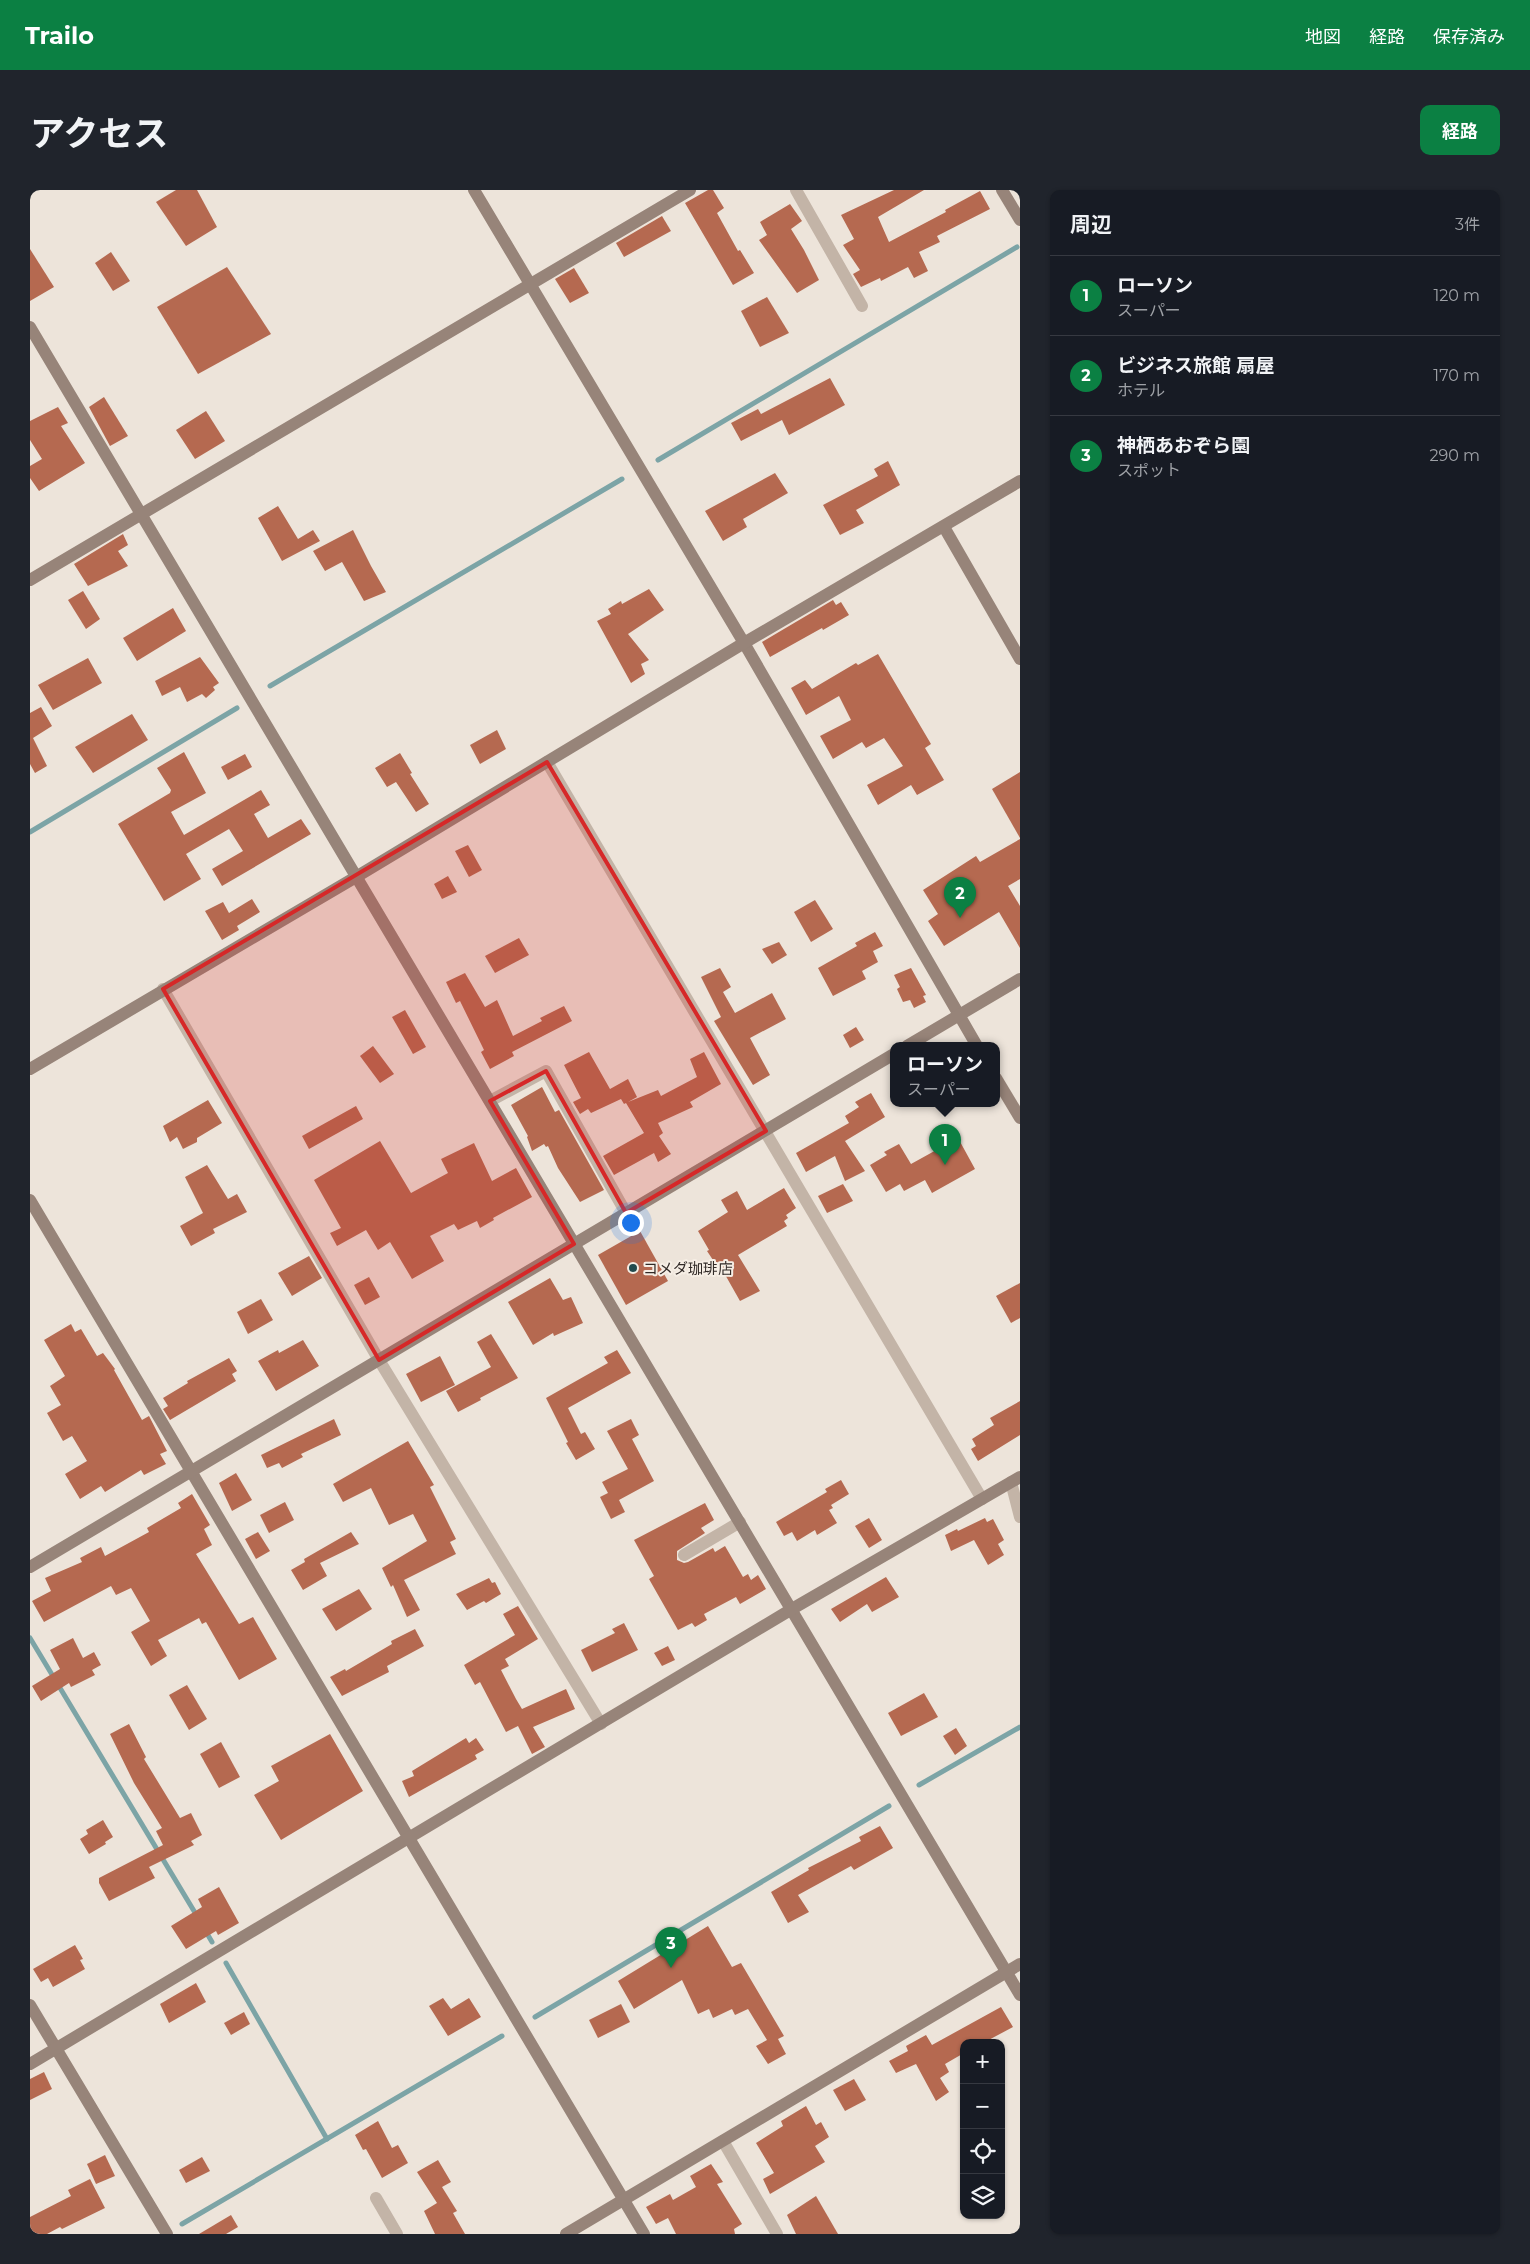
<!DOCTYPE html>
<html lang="ja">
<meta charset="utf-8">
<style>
:root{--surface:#171b24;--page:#20242c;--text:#f1f3f6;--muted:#9ea1a6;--line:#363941;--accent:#0b8043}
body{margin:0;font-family:Montserrat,"Noto Sans JP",sans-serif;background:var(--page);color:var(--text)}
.controls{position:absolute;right:15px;bottom:15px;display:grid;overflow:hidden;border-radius:10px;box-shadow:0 1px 4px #0004}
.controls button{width:45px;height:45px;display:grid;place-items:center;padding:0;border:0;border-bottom:1px solid var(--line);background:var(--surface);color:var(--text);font:25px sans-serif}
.you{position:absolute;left:600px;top:1032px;width:18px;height:18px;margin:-12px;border:4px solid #fff;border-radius:50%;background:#1a73e8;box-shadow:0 0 0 8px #1a73e833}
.badge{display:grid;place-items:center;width:32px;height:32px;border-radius:50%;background:var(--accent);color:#fff;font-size:16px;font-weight:700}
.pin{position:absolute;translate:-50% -41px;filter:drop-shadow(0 1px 2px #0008)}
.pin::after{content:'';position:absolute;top:26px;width:18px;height:15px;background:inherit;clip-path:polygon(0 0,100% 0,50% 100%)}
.popup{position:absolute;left:860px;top:852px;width:110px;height:65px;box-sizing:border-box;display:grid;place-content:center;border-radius:10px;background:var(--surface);filter:drop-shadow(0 1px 4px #0005);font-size:16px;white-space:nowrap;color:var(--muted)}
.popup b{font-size:19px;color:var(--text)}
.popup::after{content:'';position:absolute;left:50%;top:100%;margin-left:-10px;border:10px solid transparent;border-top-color:var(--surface)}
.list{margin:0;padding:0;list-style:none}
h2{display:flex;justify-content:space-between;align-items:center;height:65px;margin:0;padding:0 20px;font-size:21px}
h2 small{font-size:16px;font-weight:400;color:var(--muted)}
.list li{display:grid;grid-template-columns:32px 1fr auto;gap:15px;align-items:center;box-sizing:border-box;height:80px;padding:0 20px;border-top:1px solid var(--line)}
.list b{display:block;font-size:19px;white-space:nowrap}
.list p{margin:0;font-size:16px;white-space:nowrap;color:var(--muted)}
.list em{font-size:16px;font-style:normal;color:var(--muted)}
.icon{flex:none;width:28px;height:28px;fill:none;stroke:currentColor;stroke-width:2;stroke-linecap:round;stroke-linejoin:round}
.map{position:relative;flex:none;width:990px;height:2044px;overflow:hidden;border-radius:10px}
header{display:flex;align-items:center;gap:30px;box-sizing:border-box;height:70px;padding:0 25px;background:var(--accent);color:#fff}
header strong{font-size:24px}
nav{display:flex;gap:28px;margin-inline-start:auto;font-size:18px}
.intro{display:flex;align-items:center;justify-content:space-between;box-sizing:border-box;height:120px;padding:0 30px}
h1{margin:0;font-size:35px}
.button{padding:12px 22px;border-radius:10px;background:var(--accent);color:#fff;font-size:18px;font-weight:700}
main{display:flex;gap:30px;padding:0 30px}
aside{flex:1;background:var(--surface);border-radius:10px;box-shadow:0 1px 4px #0004}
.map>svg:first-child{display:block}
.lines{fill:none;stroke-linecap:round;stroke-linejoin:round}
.stream{stroke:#7ca4a6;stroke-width:5}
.building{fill:#b56950}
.street{stroke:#c3b4a7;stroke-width:12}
.secondary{stroke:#978479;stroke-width:12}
.marked{fill:#d62828;fill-opacity:0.2;stroke:#d62828;stroke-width:4;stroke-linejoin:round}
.poi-dot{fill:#224a4d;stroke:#f6eee5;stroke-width:2}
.labels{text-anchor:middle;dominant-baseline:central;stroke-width:4;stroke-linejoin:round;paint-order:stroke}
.poi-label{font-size:15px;fill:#312a27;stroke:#f6eee5;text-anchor:start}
</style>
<header>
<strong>Trailo</strong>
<nav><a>地図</a><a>経路</a><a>保存済み</a></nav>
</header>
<div class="intro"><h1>アクセス</h1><a class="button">経路</a></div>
<main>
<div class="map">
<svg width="990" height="2044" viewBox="0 0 990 2044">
<rect width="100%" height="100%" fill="#ede4da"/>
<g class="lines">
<!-- stream -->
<g class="stream">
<polyline points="628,270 987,57"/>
<polyline points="240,496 592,289"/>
<polyline points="0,642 207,518"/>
<polyline points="0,1448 167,1726"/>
<polyline points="889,1595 990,1537"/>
<polyline points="175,1740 182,1752"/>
<polyline points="196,1773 297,1949"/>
<polyline points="505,1827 859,1616"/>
<polyline points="152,2034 472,1846"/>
</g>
</g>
<!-- building -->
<g class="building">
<polygon points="146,0 167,0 187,37 156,56 126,12"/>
<polygon points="678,0 683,0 694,18 687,23 708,61 710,60 724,83 703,95 655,13"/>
<polygon points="864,0 894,0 848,27 859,52 916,22 915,20 950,1 960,19 907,46 910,52 889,62 898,81 884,88 878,77 851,91 850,88 831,97 823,84 830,80 813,55 824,49 811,25"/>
<polygon points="760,14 772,31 761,39 774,60 789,90 767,103 729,50 737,45 730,32"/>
<polygon points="632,26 641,41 594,67 586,53"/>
<polygon points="0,59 24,97 0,111"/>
<polygon points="81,62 100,91 83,101 65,73"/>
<polygon points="197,77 241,144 168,184 127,117"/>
<polygon points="544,78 559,103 540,113 525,89"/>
<polygon points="737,107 759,143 730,157 711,121"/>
<polygon points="800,188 815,215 759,245 752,230 711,251 701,233 728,219 731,224"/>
<polygon points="74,207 98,246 80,256 59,217"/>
<polygon points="28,217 38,233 31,236 55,273 9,301 0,288 0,276 12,269 0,250 0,231"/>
<polygon points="176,221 195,251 165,269 146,240"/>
<polygon points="858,271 870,295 826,320 834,333 810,345 793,315 848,286 844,279"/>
<polygon points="745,283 758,303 713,329 717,337 693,351 675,321"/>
<polygon points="248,316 268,349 283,340 290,351 252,371 228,328"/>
<polygon points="323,340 341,376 356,402 334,411 312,372 295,381 283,361"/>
<polygon points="93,344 98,355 88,361 98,376 58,396 44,374"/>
<polygon points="619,399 634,420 598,444 619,470 611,474 615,484 601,493 567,431 581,424 578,419 591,411 592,414"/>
<polygon points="53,401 70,429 56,439 38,410"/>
<polygon points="803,410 806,415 811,412 819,425 793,440 792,438 740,467 732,452"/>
<polygon points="143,418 156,441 107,471 93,448"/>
<polygon points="848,464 901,554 895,558 914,590 887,605 881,595 848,615 837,595 873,576 854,548 836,558 832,552 803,569 790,546 821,530 809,506 776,525 761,498 775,490 782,499 826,473 828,475"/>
<polygon points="170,467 189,493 183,497 185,500 176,508 172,504 157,512 150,497 132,506 125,491"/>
<polygon points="58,468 72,493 23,520 8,495"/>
<polygon points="11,517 22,536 3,548 17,576 5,583 0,574 0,523"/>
<polygon points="102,524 118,550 63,583 45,557"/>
<polygon points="467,540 476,559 450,574 440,555"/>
<polygon points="154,562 176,603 141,622 154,645 231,600 240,615 224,624 238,648 271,629 281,644 192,696 182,679 213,661 199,639 156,664 171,689 134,711 88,634 140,603 141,600 127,578"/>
<polygon points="370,563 382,583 380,584 399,614 386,622 366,592 357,597 345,578"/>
<polygon points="215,564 222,577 198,590 191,577"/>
<polygon points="990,582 990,648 962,599"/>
<polygon points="990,649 990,689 978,696 990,716 990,758 969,722 914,756 898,731 908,724 893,700 946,666 950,672"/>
<polygon points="438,655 452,680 439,687 425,661"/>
<polygon points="418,686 427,702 412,709 404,694"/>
<polygon points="222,709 230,722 207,736 209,740 192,750 175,721 193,712 199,723"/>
<polygon points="785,710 803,739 781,752 764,722"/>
<polygon points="845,742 853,756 843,761 848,772 832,781 836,789 803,806 788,778 827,756 825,753"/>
<polygon points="489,748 499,765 465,783 455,766"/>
<polygon points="749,752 757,765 742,774 732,759"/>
<polygon points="690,778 701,797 693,802 705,823 742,803 756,829 720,848 740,885 723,895 684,831 691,827 671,787"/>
<polygon points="881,778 896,805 893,806 896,812 884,818 880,810 873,812 867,799 870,797 864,785"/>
<polygon points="435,783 455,817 467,810 483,846 512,831 510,828 534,816 542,831 482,862 484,866 460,879 451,862 454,860 430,811 426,813 416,792"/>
<polygon points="375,820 396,857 383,864 362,827"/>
<polygon points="826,837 834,850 820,858 813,845"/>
<polygon points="343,856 364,884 350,893 330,866"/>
<polygon points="559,862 580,899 598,889 607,907 598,912 628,900 631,906 667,887 660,869 674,862 691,894 660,912 663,917 628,933 633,943 629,946 641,964 628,972 624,963 584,985 573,966 614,943 596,913 594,914 591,909 561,923 558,919 550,924 543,912 551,908 534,875"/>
<polygon points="512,897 525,922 529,920 574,1000 550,1012 528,978 518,956 516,957 514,954 502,961 497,947 498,946 481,915"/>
<polygon points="841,903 855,927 815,951 835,981 815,991 805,966 776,982 766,963 819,933 815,926 829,917 825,912"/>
<polygon points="178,910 192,933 167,948 167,952 153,959 147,947 140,952 133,936"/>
<polygon points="326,916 333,929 279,959 272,946"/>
<polygon points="928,948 945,979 902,1003 895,990 874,1001 870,994 856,1002 840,975 857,965 854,962 869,954 881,974"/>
<polygon points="350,951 381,1003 418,983 411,969 444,953 462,991 486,978 502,1007 463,1028 464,1030 450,1038 447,1031 428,1040 424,1034 400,1046 414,1071 382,1089 360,1052 348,1060 336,1040 307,1056 300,1043 311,1038 284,990"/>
<polygon points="177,975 198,1009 207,1004 217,1022 183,1039 185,1043 161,1056 150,1036 173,1023 155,987"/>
<polygon points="813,994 823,1011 797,1023 788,1006"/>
<polygon points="754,998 766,1018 756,1025 758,1028 754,1031 757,1036 708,1065 730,1101 710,1111 693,1081 691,1082 677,1061 679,1060 668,1041 698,1022 691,1010 707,1001 717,1020"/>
<polygon points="610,1041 638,1091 596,1115 568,1065"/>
<polygon points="279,1066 292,1088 262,1106 248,1083"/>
<polygon points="339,1087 350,1107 335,1115 324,1095"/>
<polygon points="520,1088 533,1110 541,1107 553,1133 524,1146 523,1143 503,1155 478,1112"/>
<polygon points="990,1093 990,1128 981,1133 966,1106"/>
<polygon points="231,1109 243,1130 218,1144 207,1122"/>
<polygon points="41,1134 45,1142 51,1139 67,1166 73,1163 85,1179 84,1180 112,1230 119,1226 137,1261 130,1264 136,1274 114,1285 111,1280 75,1302 71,1296 50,1309 35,1284 57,1271 42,1246 33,1251 17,1223 31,1215 20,1196 35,1186 14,1150"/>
<polygon points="461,1144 488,1188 450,1208 451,1210 428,1222 416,1201 461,1177 447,1152"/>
<polygon points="273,1150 289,1176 246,1201 228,1171 248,1160 249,1163"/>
<polygon points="587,1160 601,1183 538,1218 551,1244 555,1242 565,1259 546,1270 536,1253 538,1252 516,1208 578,1173 574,1167"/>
<polygon points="410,1166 425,1195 391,1212 376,1184"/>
<polygon points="199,1168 207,1181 202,1184 206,1191 140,1230 133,1219 138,1216 133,1208 158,1193 157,1191"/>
<polygon points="990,1211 990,1245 948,1271 941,1259 946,1256 942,1249 964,1235 960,1228"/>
<polygon points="304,1229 311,1245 271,1264 273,1267 252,1278 249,1273 237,1278 231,1265"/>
<polygon points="601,1229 609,1245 602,1249 624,1291 589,1310 595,1322 581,1329 570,1307 578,1303 572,1292 598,1279 577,1241"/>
<polygon points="378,1251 404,1295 400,1297 426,1349 420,1352 426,1364 374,1390 390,1420 377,1427 363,1395 361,1397 352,1378 397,1351 383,1324 359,1335 341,1298 313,1312 303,1294"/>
<polygon points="206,1283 222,1310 202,1321 189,1293"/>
<polygon points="811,1290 819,1304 801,1315 803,1318 799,1320 807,1333 787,1345 785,1340 767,1351 762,1342 754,1346 746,1332 797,1302 795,1299"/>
<polygon points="162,1304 180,1335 174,1339 182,1355 166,1364 209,1434 223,1427 247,1469 209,1490 176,1432 172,1434 169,1428 128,1450 137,1466 121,1476 101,1442 120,1431 101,1398 86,1405 81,1396 14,1432 2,1411 21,1401 15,1388 52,1372 50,1368 71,1357 75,1366 119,1342 117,1338 151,1318 148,1313"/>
<polygon points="255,1312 264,1330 239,1343 230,1325"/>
<polygon points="675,1313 684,1330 671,1338 675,1343 647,1361 647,1370 654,1373 658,1372 683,1358 685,1362 695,1356 713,1387 718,1384 721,1390 728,1385 736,1399 710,1414 706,1407 674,1424 677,1430 665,1437 662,1433 648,1440 619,1389 624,1386 604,1350"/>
<polygon points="839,1328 852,1350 839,1358 825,1336"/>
<polygon points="955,1328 957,1332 963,1329 974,1350 968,1354 974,1365 958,1375 944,1350 921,1361 915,1345 927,1339 928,1341"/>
<polygon points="228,1342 240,1361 226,1369 215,1349"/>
<polygon points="321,1342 329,1354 290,1373 297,1386 273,1400 261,1380 275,1372 274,1369"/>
<polygon points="856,1387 869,1407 842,1422 837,1414 810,1432 801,1419"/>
<polygon points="459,1388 462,1393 465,1392 471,1404 456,1413 454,1411 437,1420 426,1404"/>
<polygon points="329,1399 342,1419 306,1441 292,1419"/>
<polygon points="488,1416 508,1449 475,1469 479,1476 471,1480 486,1509 492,1519 536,1499 545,1519 503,1537 515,1557 502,1564 488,1536 476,1542 450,1492 445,1495 434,1475 485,1445 473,1424"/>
<polygon points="594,1433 608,1460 562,1482 551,1460 585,1443 582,1439"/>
<polygon points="385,1439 394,1456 357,1476 359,1482 312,1506 300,1487 315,1479 316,1481 362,1454 361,1451"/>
<polygon points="43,1448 53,1468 64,1462 71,1475 62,1480 65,1485 41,1497 39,1493 11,1511 2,1496 30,1479 20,1460"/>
<polygon points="638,1456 645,1470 632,1476 624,1463"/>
<polygon points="157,1495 177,1529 159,1540 139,1505"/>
<polygon points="894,1503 908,1527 871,1546 858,1523"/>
<polygon points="99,1534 116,1567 114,1569 150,1628 161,1623 172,1645 161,1651 164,1655 119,1677 125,1688 79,1711 69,1693 69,1688 133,1655 126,1641 132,1638 104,1593 80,1544"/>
<polygon points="926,1538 937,1556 925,1565 913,1546"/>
<polygon points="300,1544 333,1601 251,1650 224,1605 249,1591 241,1576"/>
<polygon points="436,1548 439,1553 446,1548 454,1560 445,1565 447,1569 379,1607 372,1591 384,1586 382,1581"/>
<polygon points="191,1552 210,1587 189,1598 170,1564"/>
<polygon points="73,1630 83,1647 75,1652 76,1654 59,1664 50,1649 58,1644 56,1640"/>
<polygon points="850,1636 863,1658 824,1680 821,1676 768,1705 779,1722 758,1733 741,1702 779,1680 778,1678 831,1651 829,1647"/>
<polygon points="189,1697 209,1733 188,1745 186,1741 156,1759 141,1736 172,1717 168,1709"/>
<polygon points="678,1736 702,1777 711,1773 754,1846 748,1849 756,1864 738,1874 726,1856 737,1850 718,1819 705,1825 702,1819 683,1828 679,1819 668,1824 652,1790 604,1819 588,1791"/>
<polygon points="45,1755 53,1769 50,1770 55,1779 23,1797 18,1788 11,1792 3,1779"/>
<polygon points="166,1793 176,1812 139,1833 130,1814"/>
<polygon points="413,1808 421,1819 439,1808 451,1827 418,1846 399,1816"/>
<polygon points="591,1814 600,1832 568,1848 559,1830"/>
<polygon points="971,1817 983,1837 953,1853 934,1853 934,1863 915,1874 919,1882 910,1888 919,1902 906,1911 886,1874 866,1883 859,1871 878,1861 876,1856 896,1845 902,1855"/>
<polygon points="214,1822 220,1834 201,1845 194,1833"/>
<polygon points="14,1882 22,1899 0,1910 0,1889"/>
<polygon points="824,1889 836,1910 815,1921 803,1900"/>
<polygon points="776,1916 786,1935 791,1932 799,1947 785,1956 795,1972 740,2004 733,1989 744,1983 726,1953 753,1936 751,1931"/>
<polygon points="348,1931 362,1958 368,1955 378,1973 352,1988 336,1959 333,1960 325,1945"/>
<polygon points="75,1965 85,1986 66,1994 57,1974"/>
<polygon points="172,1967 180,1981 156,1993 149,1980"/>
<polygon points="408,1970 421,1992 412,1997 427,2021 423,2023 435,2044 405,2044 394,2021 407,2013 387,1982"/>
<polygon points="681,1974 693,1992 687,1994 712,2034 704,2039 705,2044 646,2044 638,2028 626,2034 616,2017 640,2004 643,2010 666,1997 660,1986"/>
<polygon points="60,1989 75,2018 32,2039 30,2037 17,2044 0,2044 0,2027 41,2006 38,2000"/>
<polygon points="786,2006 808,2044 766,2044 757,2025"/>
<polygon points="201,2025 208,2037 196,2044 169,2044"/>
</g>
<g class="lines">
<!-- street -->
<g class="street">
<polyline points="766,0 832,116"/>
<polyline points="517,572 952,1309"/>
<polyline points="133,799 349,1170 571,1534"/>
<polyline points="460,911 516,881 596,1023"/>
<polyline points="981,1292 990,1327"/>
<polyline points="654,1365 710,1332"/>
<polyline points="693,1951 747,2044"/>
<polyline points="346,2008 367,2044"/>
</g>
<!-- secondary -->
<g class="secondary">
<polyline points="444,0 714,453 947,856"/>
<polyline points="972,0 990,30"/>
<polyline points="0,137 990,1805"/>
<polyline points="914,337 990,469"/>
<polyline points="0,390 660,0"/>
<polyline points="877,856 990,789"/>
<polyline points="0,879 326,687 714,453 990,291"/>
<polyline points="966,888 990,928"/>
<polyline points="0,1010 614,2044"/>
<polyline points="0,1377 864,864"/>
<polyline points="0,1815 137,2044"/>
<polyline points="0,1874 762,1419 990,1287"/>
<polyline points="536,2044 990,1774"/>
</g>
</g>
<!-- marked area -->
<path class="marked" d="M517 572 736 941 596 1023 516 881 460 911 544 1054 349 1170 133 799Z"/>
<!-- markers -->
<circle class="poi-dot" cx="603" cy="1078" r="5"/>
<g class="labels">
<!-- poi labels -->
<g class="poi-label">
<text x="613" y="1078">コメダ珈琲店</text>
</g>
</g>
</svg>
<div class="controls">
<button>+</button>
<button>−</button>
<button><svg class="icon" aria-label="locate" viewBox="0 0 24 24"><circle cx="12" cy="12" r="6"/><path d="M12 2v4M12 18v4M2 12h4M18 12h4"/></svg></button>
<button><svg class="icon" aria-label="layers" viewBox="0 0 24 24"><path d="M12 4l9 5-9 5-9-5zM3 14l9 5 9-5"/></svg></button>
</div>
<div class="you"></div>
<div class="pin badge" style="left:915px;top:975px">1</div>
<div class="popup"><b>ローソン</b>スーパー</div>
<div class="pin badge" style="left:930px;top:728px">2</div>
<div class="pin badge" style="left:641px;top:1778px">3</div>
</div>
<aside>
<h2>周辺<small>3件</small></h2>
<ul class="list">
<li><span class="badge">1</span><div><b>ローソン</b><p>スーパー</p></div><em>120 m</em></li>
<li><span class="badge">2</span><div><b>ビジネス旅館 扇屋</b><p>ホテル</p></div><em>170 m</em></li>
<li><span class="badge">3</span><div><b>神栖あおぞら園</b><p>スポット</p></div><em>290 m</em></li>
</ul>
</aside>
</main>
